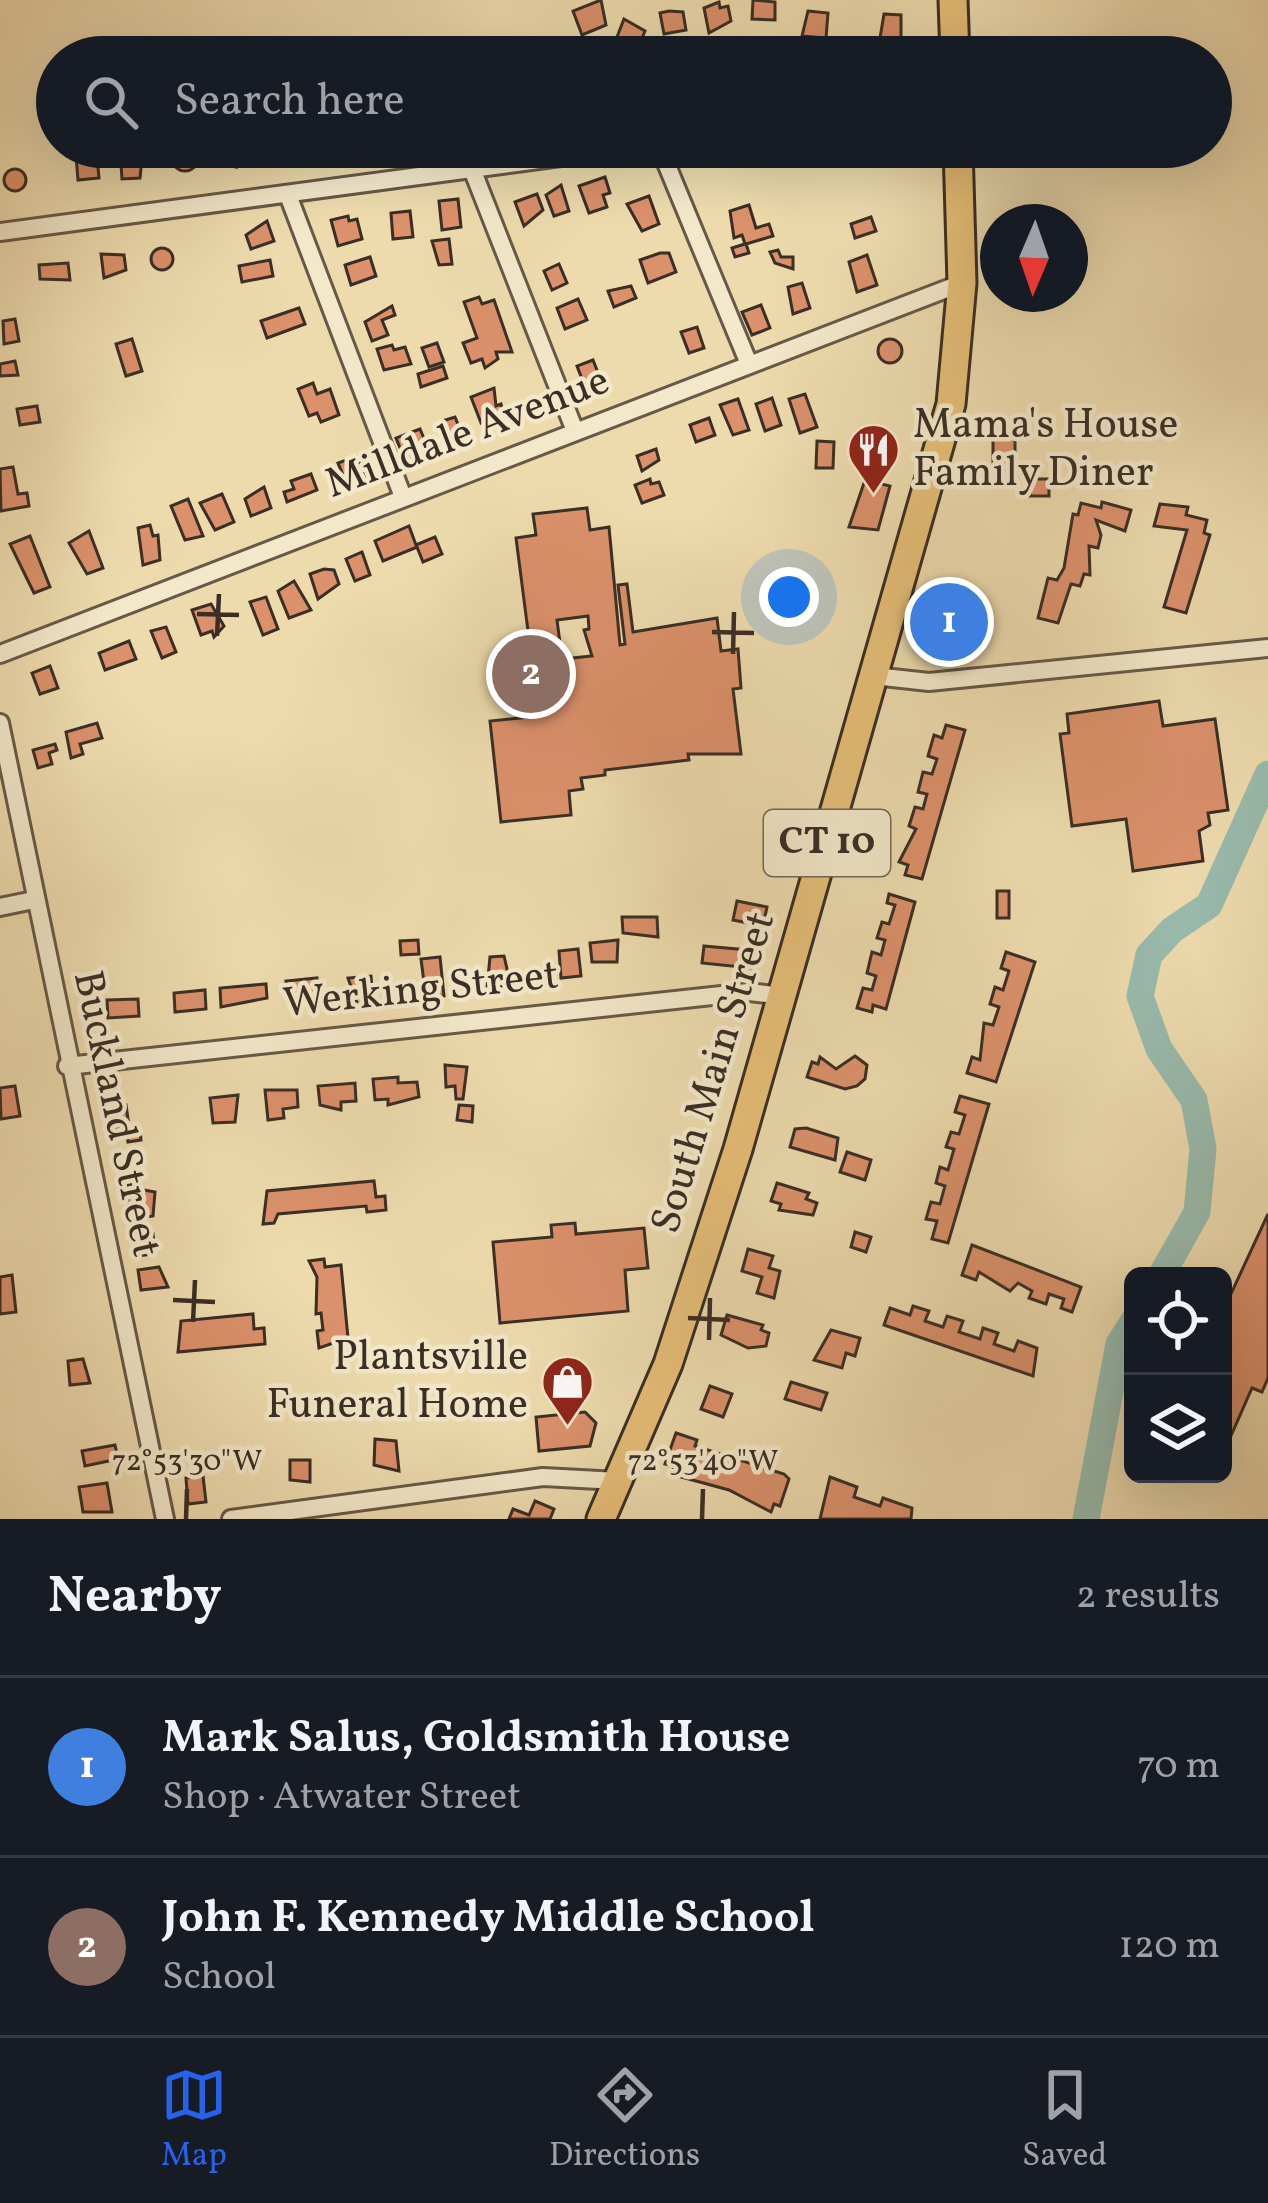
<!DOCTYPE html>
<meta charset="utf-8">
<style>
:root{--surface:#171b24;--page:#20242c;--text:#f1f3f6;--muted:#9ea1a6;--line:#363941;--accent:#2563eb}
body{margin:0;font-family:Vollkorn,serif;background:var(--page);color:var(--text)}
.controls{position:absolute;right:36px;bottom:36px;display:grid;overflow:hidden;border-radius:18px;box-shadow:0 12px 48px #0002}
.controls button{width:108px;height:108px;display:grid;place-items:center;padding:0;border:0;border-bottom:3px solid var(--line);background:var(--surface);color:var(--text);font:60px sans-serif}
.compass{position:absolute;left:980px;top:204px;width:108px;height:108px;border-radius:50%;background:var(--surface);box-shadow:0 12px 48px #0002;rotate:182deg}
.you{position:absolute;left:789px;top:597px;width:42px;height:42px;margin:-30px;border:9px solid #fff;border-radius:50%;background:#1a73e8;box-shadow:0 0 0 18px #1a73e833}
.badge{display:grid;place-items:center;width:78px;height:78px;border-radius:50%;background:var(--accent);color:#fff;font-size:39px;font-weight:700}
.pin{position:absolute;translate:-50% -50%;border:6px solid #fff;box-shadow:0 3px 12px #0006}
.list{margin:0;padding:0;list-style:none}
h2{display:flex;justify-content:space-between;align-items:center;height:156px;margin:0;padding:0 48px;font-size:51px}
h2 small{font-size:39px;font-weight:400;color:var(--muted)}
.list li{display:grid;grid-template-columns:78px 1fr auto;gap:36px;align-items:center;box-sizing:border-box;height:180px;padding:0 48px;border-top:3px solid var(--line)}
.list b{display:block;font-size:45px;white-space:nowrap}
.list p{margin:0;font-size:39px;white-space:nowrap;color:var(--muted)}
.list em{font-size:39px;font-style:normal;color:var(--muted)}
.icon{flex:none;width:66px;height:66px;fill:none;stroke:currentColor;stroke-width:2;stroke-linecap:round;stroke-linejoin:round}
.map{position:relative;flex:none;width:1268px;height:1519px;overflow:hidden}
.search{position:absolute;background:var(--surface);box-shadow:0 12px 48px #0002;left:36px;right:36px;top:36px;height:132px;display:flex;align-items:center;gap:30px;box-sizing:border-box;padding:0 42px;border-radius:66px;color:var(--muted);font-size:45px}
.sheet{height:516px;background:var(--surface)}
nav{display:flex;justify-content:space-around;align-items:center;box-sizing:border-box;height:168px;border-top:3px solid var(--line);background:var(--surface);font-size:33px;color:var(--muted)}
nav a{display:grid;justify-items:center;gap:6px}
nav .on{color:var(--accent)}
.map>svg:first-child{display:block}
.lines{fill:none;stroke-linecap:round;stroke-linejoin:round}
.river{stroke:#99bbad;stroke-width:27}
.building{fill:#db916c;stroke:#3a2e25;stroke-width:3;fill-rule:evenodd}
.minor-casing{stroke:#675947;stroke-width:22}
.trunk-casing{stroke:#3a2e25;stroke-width:33}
.minor{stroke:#f3e8ca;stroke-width:16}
.trunk{stroke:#e6be77;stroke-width:27}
.ticks{fill:none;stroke:#3a2e25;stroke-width:4.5}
.labels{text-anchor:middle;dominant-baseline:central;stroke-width:9;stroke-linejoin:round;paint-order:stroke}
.shield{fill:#f3e8ca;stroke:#726656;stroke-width:3}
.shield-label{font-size:39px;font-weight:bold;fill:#3a2e25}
.poi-label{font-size:42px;fill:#3a2e25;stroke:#f3e8ca;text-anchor:start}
.street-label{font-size:42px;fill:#3a2e25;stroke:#f3e8ca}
.ticks-label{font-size:30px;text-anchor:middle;fill:#3a2e25;stroke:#f3e8ca;stroke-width:9;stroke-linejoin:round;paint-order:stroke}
</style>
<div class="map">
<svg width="1268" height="1519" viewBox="0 0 1268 1519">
<rect width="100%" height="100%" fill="#eddbae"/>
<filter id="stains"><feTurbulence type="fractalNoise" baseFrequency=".00167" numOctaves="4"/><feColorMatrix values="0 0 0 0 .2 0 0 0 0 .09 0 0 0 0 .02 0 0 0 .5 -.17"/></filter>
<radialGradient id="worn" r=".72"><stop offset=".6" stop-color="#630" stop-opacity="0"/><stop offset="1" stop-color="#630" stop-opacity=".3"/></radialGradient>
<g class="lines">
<!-- river -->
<g class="river">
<polyline points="1161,1276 1197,1212 1203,1149 1194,1100 1159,1049 1140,996 1149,955 1172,930 1209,905 1268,774"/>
<polyline points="1086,1519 1119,1344 1133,1322"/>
</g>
</g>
<!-- building -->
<g class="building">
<polygon points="601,0 606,25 582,35 573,11"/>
<polygon points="753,0 775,2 775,20 752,19"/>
<polygon points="719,2 720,8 728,6 731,21 709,33 704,8"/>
<polygon points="669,11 683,12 686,30 664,34 660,13"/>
<polygon points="808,11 828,13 826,38 802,36"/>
<polygon points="884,14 901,15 901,38 880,38"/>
<polygon points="624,19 645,31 639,45 617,37"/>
<circle cx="185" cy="158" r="13"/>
<polygon points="137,147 142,158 140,178 122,179 120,150"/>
<polygon points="216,147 233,147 236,167 218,163"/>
<polygon points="76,155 97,156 99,178 78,180"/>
<circle cx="15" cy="180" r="11"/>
<polygon points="605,177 610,193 603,195 607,207 589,213 579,186"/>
<polygon points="561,185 569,211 554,216 546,195"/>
<polygon points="537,194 543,210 524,226 515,202"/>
<polygon points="649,196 659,224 642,231 627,204"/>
<polygon points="458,199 461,227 442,230 439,201"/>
<polygon points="749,205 756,228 769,224 773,236 746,244 749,253 735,257 732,248 745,244 742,235 734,238 730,211"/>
<polygon points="410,211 413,237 393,239 391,213"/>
<polygon points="348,216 349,221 357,219 362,239 338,246 331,220"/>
<polygon points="871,217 876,231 855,238 851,224"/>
<polygon points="267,221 274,241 251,249 246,235"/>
<polygon points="449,239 452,264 439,265 432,241"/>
<circle cx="162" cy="259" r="11"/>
<polygon points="778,250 781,257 793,257 793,269 775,263 770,252"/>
<polygon points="660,253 669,253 676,272 648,283 640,260"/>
<polygon points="101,254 124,255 126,270 104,278"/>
<polygon points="867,255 877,285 857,292 849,262"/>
<polygon points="370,257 376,276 351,285 345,265"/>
<polygon points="270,260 273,276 242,282 239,266"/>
<polygon points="68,263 70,280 40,279 39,265"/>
<polygon points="559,264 567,283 552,290 544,271"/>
<polygon points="802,283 810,308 793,314 788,287"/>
<polygon points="631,286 636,298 614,307 608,291"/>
<polygon points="479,297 482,304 494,300 512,352 496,352 498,359 485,368 482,359 471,363 463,343 477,338 464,302"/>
<polygon points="578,299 587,320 565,329 557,308"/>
<polygon points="761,305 770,328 752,335 742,312"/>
<polygon points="392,306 395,315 382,320 388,335 372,341 365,322"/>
<polygon points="299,308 305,324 267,338 261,321"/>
<polygon points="15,319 19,341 4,344 3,321"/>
<polygon points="697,327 704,348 689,353 681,332"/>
<circle cx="890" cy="351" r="12"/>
<polygon points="132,339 142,371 126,376 116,344"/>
<polygon points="437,343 444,362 429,367 422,348"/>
<polygon points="392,345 394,350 405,347 411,364 384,370 377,349"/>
<polygon points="593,360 602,383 586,389 577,366"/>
<polygon points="15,361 18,375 0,376 0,364"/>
<polygon points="443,366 447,378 421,387 418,374"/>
<polygon points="313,383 317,394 330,389 339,415 321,422 317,413 309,416 298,389"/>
<polygon points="494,388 496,406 501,404 504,415 490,426 487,420 481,423 471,397"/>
<polygon points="805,394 817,427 800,433 789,399"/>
<polygon points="772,398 781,425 765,431 756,404"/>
<polygon points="738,399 749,430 733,435 720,405"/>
<polygon points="37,406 40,422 20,425 17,409"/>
<polygon points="455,417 463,437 447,443 439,422"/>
<polygon points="709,418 715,435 696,442 690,425"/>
<rect x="993" y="427" width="22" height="44"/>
<polygon points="420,429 431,455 407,465 396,438"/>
<polygon points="817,441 834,442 833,468 816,468"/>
<polygon points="656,449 659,460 642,471 637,456"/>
<polygon points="357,456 366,480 348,487 338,463"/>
<polygon points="13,467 18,494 27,493 29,506 1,511 0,469"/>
<polygon points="311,474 317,490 287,502 284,492 294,489 291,481"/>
<polygon points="650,479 651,484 659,482 664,495 642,503 635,485"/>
<rect x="1030" y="479" width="19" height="17"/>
<polygon points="865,480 890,486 878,530 849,527"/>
<polygon points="264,487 271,508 251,516 245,499"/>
<polygon points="222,494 234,522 215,530 200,503"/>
<polygon points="188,499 203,536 185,540 171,506"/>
<polygon points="1102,502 1131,510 1125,531 1096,520 1101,535 1098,548 1089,546 1090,575 1084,574 1080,586 1071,584 1058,623 1038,618 1048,578 1057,580 1064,568 1073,514 1078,515 1081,503 1101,508"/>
<polygon points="1160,504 1188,507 1186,515 1207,520 1204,533 1210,535 1186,613 1164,607 1187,530 1154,526"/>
<path d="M587 508 590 530 609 527 620 645 625 644 618 585 627 584 633 632 717 618 721 651 738 649 741 688 733 689 741 754H688L689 760 605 770V775L581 778 583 789 569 791 571 815 501 822 490 721 539 716 516 538 536 535 533 514ZM588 616 589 629 584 630 592 656 562 659 557 620Z"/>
<polygon points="150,525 153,536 158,535 160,560 143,565 138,528"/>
<polygon points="409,526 416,545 435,537 442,554 423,562 417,547 383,561 375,541"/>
<polygon points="89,531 103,568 87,574 69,543"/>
<polygon points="30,536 50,587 34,593 10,544"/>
<polygon points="362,552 370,575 355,581 346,559"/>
<polygon points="324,569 334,570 339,584 318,599 310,574"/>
<polygon points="294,581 311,610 289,618 278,591"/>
<polygon points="266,597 278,629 263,635 250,602"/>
<polygon points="211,604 224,626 214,637 212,631 201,635 192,610"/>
<polygon points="930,604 975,616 970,636 923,628"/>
<polygon points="166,627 176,652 162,658 151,631"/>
<polygon points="129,641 136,659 105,670 99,653"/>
<polygon points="50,666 58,688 40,694 32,673"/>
<polygon points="1159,701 1163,726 1215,719 1228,810 1208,813 1210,825 1199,831 1203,861 1133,871 1126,819 1072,826 1060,734 1069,733 1067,714"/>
<polygon points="97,723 102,738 80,744 83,754 71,758 66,732"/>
<polygon points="946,725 965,730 922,879 905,875 908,865 899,862 916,829 909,826 915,807 923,809 927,794 918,792 923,772 932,774 937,759 928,756 934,735 942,738"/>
<polygon points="55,744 57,750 49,753 52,764 38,768 33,750"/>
<rect x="997" y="891" width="12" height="27"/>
<polygon points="889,894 915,902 886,1009 873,1005 872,1012 857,1008 863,988 872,990 876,976 867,973 872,952 881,955 885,940 877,938 882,922 889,924 895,905 887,903"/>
<polygon points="737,901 767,907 763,926 733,920"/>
<polygon points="622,917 657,917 658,937 623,933"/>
<polygon points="418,940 419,954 401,955 400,941"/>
<polygon points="618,940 617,962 592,962 590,943"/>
<polygon points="704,946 748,950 751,968 702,963"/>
<polygon points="578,949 581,976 561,978 559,951"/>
<polygon points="1006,952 1035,962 996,1082 967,1073 972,1057 980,1060 984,1023 993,1025 999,1007 990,1004 995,987 1003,990 1009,971 1001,968"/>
<polygon points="504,956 511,986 487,988 490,957"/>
<polygon points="440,957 444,996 426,998 421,959"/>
<polygon points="371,976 373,1000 358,1006 348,978"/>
<polygon points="317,978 319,997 288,1000 286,981"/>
<polygon points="266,984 267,998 221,1007 220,988"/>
<polygon points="205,990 206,1009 175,1012 174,993"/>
<polygon points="138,999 139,1016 108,1018 107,1000"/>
<polygon points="855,1056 867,1065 865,1079 857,1086 845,1089 807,1077 812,1062 818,1064 820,1057 836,1069"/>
<polygon points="445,1065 467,1067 463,1099 456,1099 455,1086 446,1087"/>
<polygon points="398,1077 398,1083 417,1082 419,1097 388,1105 388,1099 375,1100 373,1079"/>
<polygon points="355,1083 356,1101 341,1102 341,1110 320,1105 318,1086"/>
<polygon points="15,1086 20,1116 1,1119 0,1088"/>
<polygon points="265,1090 297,1090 298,1107 283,1109 284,1118 268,1120"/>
<polygon points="238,1095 235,1122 213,1123 210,1098"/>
<polygon points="960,1096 989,1104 948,1243 932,1239 937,1221 926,1219 931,1202 940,1204 945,1186 936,1183 940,1167 948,1170 954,1149 946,1147 951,1132 959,1134 965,1115 955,1112"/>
<polygon points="126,1105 129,1126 140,1131 141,1140 128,1142 126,1127 115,1129 111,1108"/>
<polygon points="459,1105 473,1106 472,1122 457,1120"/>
<polygon points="806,1128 838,1138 835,1160 790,1147 795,1129"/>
<polygon points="847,1152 871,1160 865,1180 840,1172"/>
<polygon points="374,1181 376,1197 385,1196 386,1210 367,1212 366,1206 278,1214 274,1223 263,1224 267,1191"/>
<polygon points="777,1183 809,1193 806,1199 817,1203 813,1215 779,1210 781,1204 771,1201"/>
<polygon points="137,1184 138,1189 155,1192 153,1216 137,1218 136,1206 127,1207 128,1185"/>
<polygon points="1268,1214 1268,1378 1262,1392 1252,1388 1230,1438 1223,1435 1223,1311"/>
<polygon points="575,1223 576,1234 644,1228 648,1268 625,1270 628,1311 500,1323 493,1242 552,1237 551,1225"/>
<polygon points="855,1232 871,1237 866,1252 851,1247"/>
<polygon points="153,1234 155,1254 135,1256 133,1237"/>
<polygon points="972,1245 1081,1287 1072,1312 1061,1308 1064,1299 1049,1294 1046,1304 1029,1298 1032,1291 1018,1283 1010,1291 979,1272 976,1280 962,1275"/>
<polygon points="748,1249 773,1256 769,1268 780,1271 774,1298 757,1293 762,1277 742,1271"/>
<polygon points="324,1259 325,1267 341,1265 348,1338 319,1348 317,1331 323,1330 321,1313 316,1314 317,1277 309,1261"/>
<polygon points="159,1267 168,1287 141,1290 138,1270"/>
<polygon points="12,1275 16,1312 0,1314 0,1277"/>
<polygon points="913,1306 929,1311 925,1321 943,1327 947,1316 963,1321 959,1332 980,1339 983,1328 998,1333 994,1344 1014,1351 1018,1341 1037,1348 1033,1376 884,1325 890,1308 910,1315"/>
<polygon points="253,1314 254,1329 264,1328 265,1344 178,1352 181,1321"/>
<polygon points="727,1315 763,1325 761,1330 769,1333 766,1346 748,1348 721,1335"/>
<polygon points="831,1330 860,1338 855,1356 846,1353 842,1368 814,1360"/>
<polygon points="83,1359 90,1383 70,1385 68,1361"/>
<polygon points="791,1382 827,1393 821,1410 785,1399"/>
<polygon points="710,1386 732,1394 723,1417 701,1409"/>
<polygon points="585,1412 596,1423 590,1446 539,1451 536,1417"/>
<polygon points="676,1433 697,1440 695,1446 784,1474 789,1479 780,1506 774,1504 771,1512 729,1490 674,1475 673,1466 665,1464"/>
<polygon points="375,1439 396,1441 399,1471 374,1465"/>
<polygon points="115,1445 118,1459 85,1466 82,1451"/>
<polygon points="290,1460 310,1460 310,1482 290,1480"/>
<polygon points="203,1476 206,1502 188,1504 186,1478"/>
<polygon points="830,1477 857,1487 854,1497 880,1506 883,1498 912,1508 911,1519 820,1519"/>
<polygon points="107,1483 112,1512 83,1512 79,1487"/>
<polygon points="535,1501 554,1509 550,1519 509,1519 513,1509 529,1515"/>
</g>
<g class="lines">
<defs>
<g id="minor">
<polyline points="472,169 575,431"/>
<polyline points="288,195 403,497"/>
<polyline points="0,232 636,147 655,150 666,163 749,364"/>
<polyline points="0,654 962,283"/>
<polyline points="874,676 929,682 1268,648"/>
<polyline points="0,723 165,1519"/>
<polyline points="0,907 34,900"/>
<polyline points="67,1066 749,992 783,996"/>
<polyline points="231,1519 543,1477 618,1481"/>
</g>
<g id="trunk">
<polyline points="953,0 955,57"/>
<polyline points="601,1519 668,1364 738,1149 951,404 962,283 958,147"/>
</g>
</defs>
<!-- minor casing -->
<use href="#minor" class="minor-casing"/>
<!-- trunk casing -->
<use href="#trunk" class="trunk-casing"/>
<!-- minor -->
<use href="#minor" class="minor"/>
<!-- trunk -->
<use href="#trunk" class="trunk"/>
</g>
<!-- ticks -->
<path class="ticks" d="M197 614 239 615M712 632 754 633M217 636 219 594M733 654 734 612M173 1300 215 1302M688 1318 730 1320M193 1322 195 1280M709 1340 710 1298M186 1519 187 1489M702 1519 703 1489"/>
<!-- icons -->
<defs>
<symbol id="restaurant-pin" viewBox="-11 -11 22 30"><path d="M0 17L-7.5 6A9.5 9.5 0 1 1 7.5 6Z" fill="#8f2418" stroke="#f3e8ca"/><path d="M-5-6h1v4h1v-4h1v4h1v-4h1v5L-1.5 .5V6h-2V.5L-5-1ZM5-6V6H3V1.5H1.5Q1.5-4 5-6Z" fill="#fff"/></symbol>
<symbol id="shop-pin" viewBox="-11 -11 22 30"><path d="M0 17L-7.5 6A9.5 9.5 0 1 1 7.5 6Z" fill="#8f2418" stroke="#f3e8ca"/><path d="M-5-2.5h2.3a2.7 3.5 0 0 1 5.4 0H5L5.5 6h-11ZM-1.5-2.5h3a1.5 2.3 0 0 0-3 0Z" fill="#fff"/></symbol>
</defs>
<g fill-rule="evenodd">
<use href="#restaurant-pin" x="844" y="420" width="59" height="81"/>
<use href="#shop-pin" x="538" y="1352" width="59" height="81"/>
</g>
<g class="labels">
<!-- shield labels -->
<rect class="shield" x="764" y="810" width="126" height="66" rx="9"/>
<g class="shield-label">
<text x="827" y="843">CT 10</text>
</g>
<!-- poi labels -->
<g class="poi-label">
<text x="913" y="426">Mama's House<tspan x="913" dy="48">Family Diner</tspan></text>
<text x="528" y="1358" text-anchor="end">Plantsville<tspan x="528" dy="48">Funeral Home</tspan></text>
</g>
<!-- street labels -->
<g class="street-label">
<text transform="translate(468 434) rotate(-21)">Milldale Avenue</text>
<text transform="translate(421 991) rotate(-6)">Werking Street</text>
<text transform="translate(715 1073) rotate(-73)">South Main Street</text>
<text transform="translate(115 1114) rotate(78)">Buckland Street</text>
</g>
</g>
<g class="ticks-label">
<text x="187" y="1470">72°53'30"W</text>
<text x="703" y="1470">72°53'40"W</text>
</g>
<rect width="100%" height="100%" filter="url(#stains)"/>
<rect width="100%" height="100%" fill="url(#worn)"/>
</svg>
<div class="controls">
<button><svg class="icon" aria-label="locate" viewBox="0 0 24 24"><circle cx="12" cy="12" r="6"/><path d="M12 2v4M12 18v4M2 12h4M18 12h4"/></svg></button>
<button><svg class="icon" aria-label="layers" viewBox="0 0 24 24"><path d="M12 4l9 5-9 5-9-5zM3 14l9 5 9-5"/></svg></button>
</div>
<svg class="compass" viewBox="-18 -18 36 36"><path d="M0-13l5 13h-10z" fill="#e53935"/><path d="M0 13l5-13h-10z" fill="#9ea1a6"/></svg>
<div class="you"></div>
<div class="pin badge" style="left:949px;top:622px;background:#3f7fe0">1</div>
<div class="pin badge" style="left:531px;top:674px;background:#8d6e63">2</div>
<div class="search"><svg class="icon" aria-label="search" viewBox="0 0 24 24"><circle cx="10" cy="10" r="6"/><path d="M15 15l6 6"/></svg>Search here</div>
</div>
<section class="sheet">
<h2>Nearby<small>2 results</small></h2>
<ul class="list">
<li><span class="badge" style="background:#3f7fe0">1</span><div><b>Mark Salus, Goldsmith House</b><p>Shop · Atwater Street</p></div><em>70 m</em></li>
<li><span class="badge" style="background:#8d6e63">2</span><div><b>John F. Kennedy Middle School</b><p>School</p></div><em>120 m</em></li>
</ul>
</section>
<nav>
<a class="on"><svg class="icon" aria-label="map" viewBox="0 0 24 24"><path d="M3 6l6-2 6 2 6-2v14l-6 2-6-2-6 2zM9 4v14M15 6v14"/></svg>Map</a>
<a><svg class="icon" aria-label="directions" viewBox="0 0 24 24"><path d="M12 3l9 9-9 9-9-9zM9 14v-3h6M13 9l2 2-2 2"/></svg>Directions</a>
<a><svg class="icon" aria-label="saved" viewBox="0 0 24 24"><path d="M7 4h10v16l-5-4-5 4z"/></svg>Saved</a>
</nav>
